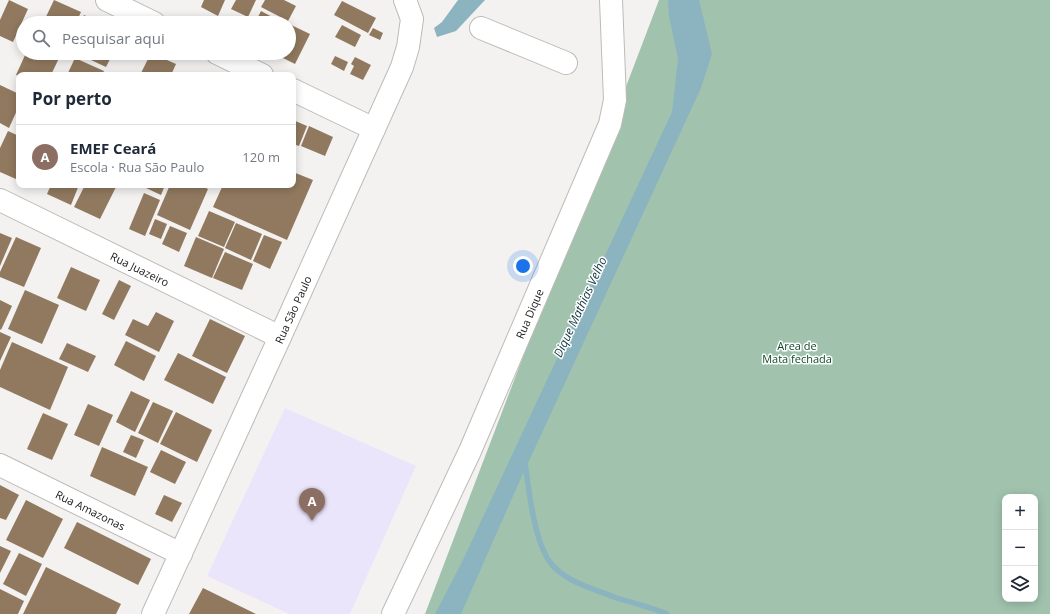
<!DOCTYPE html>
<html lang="pt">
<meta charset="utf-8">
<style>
:root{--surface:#fff;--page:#f2f2f3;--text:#1f2937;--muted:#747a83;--line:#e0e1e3;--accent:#b45309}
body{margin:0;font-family:"Open Sans",sans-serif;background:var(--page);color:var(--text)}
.controls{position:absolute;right:12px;bottom:12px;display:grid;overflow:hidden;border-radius:8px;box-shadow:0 2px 10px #0003}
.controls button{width:36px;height:36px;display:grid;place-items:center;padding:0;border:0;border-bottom:1px solid var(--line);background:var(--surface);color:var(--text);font:20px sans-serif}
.you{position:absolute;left:523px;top:266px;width:14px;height:14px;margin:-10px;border:3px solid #fff;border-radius:50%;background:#1a73e8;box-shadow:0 0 0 6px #1a73e833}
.badge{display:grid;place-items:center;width:26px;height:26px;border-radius:50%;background:var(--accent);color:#fff;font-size:13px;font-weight:700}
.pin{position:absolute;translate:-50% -33px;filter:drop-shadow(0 1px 2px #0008)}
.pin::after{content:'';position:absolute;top:21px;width:14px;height:12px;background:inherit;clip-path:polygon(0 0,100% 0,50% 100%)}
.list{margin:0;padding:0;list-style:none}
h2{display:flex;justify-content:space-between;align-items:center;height:52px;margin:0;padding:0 16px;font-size:17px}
h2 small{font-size:13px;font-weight:400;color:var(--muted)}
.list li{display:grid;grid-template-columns:26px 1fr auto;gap:12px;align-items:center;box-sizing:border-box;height:64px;padding:0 16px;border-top:1px solid var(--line)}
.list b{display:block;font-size:15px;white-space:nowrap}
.list p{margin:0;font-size:13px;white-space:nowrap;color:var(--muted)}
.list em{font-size:13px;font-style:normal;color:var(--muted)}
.icon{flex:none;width:22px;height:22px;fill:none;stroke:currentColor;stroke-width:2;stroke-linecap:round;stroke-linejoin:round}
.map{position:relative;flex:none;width:1050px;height:614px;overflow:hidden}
.search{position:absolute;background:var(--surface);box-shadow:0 2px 10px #0003;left:16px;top:16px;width:280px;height:44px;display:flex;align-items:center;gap:10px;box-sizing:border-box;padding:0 14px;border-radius:22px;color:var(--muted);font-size:15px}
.panel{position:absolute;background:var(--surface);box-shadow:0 2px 10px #0003;left:16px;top:72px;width:280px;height:116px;border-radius:8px}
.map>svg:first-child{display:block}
.education{fill:#ebe5fb}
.forest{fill:#a1c3ad;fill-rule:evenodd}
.water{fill:#8bb4c0}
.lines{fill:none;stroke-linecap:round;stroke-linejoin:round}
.stream{stroke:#8bb4c0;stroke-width:5.5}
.building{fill:#90795f}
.minor-casing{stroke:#bdbbb8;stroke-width:24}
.minor{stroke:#fff;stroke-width:22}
.labels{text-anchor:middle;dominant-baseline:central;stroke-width:3;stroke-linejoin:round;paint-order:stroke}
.street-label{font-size:11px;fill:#1b1a1a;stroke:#fff}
.park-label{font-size:11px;fill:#0d492c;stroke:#fff}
.water-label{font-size:12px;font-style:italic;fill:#103841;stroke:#fff}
</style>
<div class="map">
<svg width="1050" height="614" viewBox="0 0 1050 614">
<rect width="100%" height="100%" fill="#f4f2f0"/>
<!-- education -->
<polygon class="education" points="285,408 416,466 350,614 289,614 207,576"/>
<!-- forest -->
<path class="forest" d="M659 0H1050V614H425ZM1005 497H1035V599H1005Z"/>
<!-- water -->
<g class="water">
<polygon points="458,0 485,0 456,31 437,37 434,28 442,22"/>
<polygon points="668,0 699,0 712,54 701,88 517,487 461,614 435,614 462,562 672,112 678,59 669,16"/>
</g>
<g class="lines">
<!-- stream -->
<path class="stream" d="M525 462C529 490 534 547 554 567 570 583 594 589 614 597 632 603 650 607 667 614"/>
</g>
<!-- building -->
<g class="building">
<polygon points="9,0 28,9 13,42 0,36 0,20"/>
<polygon points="54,0 81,12 76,23 43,23"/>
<polygon points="204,0 225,0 218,16 201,7"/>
<polygon points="236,0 256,0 248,17 231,9"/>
<polygon points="265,0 284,0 296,6 288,21 261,7"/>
<polygon points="342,1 376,18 368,33 334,15"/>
<polygon points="261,11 274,18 272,23 255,23"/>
<polygon points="84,15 100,23 80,23"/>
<polygon points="289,24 310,34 295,64 277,55 278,53 289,53"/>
<polygon points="342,25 361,35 355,47 335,37"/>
<polygon points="373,28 383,33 380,40 369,35"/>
<polygon points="26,53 54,53 60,56 51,75 19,75 19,76 16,75"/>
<polygon points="76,53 113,53 106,67"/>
<polygon points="151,53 176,64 171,75 140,75"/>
<polygon points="335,56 348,62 344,71 331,64"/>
<polygon points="355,57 371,65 363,80 350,74 354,66 351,64"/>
<polygon points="75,58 104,71 102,75 67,75"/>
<polygon points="0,85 19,94 19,106 9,128 0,123"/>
<polygon points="293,120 307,126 299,146 293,144"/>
<polygon points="309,126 333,137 325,156 301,146"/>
<polygon points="8,131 19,136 19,172 16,179 0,172 0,148"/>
<polygon points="293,172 313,180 287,240 213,207 223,185 293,185"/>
<polygon points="51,185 79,185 71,205 47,194"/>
<polygon points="85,185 117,185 100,219 74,207"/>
<polygon points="147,185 165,185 161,195 146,188"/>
<polygon points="170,185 200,185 208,189 190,230 157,215"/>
<polygon points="144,193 160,200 145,236 129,229"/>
<polygon points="209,211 235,222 224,247 198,236"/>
<polygon points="155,219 167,224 161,239 149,234"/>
<polygon points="236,223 262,234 251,260 225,248"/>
<polygon points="170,226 187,233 179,252 162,244"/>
<polygon points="0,233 12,238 0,266"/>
<polygon points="264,235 282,242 270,269 253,261"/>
<polygon points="16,237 41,248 24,287 0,277 0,272"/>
<polygon points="196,237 224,249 212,278 184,266"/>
<polygon points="225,252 253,264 242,290 213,278"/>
<polygon points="71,267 100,280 86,311 57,298"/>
<polygon points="119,280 131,286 114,320 102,314"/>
<polygon points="25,290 59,305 42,344 8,329"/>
<polygon points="0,300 12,306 1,330 0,329"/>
<polygon points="156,312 174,321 159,352 125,335 133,319 148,326"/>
<polygon points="210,319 245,336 227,373 192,356"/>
<polygon points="0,332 11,337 0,361"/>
<polygon points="126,341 156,356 144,381 114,365"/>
<polygon points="12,342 68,367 50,410 0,387 0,370"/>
<polygon points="67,343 96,356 88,372 59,359"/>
<polygon points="178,353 226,377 213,404 164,380"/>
<polygon points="131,391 150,400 135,432 116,422"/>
<polygon points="153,402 173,411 158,443 138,433"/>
<polygon points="88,404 113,415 99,446 74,435"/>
<polygon points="176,412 212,430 197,462 160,444"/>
<polygon points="43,413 68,424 52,460 27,449"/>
<polygon points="131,435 144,440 136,458 123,452"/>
<polygon points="102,447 148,467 135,496 90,476"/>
<polygon points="161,450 186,462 175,484 150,472"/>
<polygon points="0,485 19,495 6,520 0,518"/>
<polygon points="164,495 182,503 172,522 155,514"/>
<polygon points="26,500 63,519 43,558 6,540"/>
<polygon points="77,522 151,559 138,585 64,548"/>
<polygon points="0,546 11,551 0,573"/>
<polygon points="19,553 42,564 26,596 3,584"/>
<polygon points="46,567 121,604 116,614 23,614"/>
<polygon points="203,588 256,614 189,614"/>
<polygon points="0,589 24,601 18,614 0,614"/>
</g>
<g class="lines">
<defs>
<g id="minor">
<polyline points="107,0 154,23"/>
<polyline points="481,28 566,63"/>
<polyline points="217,53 262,75"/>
<polyline points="293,90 374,129"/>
<path id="s1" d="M0 200 280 337"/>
<path id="s2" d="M0 465 181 554"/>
<path id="s3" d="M153 614 280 337 402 67 408 47 412 19 405 0"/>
<path id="s4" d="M393 614 470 451 610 124 615 100 611 0"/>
</g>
</defs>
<!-- minor casing -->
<use href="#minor" class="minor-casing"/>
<!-- minor -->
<use href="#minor" class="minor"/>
</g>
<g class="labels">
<!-- street labels -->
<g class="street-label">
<text stroke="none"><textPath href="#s1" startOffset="156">Rua Juazeiro</textPath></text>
<text stroke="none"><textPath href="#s3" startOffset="335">Rua São Paulo</textPath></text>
<text stroke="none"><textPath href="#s4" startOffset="330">Rua Dique</textPath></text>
<text stroke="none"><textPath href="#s2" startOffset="101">Rua Amazonas</textPath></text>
</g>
<!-- park labels -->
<g class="park-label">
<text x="797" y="345">Area de<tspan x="797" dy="13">Mata fechada</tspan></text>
</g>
<!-- water labels -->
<g class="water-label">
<text transform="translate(580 307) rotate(-65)">Dique Mathias Velho</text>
</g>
</g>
</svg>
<div class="controls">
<button>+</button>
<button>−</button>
<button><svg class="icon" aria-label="layers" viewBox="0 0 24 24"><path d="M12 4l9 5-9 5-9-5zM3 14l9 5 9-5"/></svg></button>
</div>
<div class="you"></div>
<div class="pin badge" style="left:312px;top:521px;background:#8d6e63">A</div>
<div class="search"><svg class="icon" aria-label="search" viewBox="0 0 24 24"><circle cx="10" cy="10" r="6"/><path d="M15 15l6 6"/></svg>Pesquisar aqui</div>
<section class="panel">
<h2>Por perto<small></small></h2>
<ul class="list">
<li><span class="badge" style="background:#8d6e63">A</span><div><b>EMEF Ceará</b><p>Escola · Rua São Paulo</p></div><em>120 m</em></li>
</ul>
</section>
</div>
